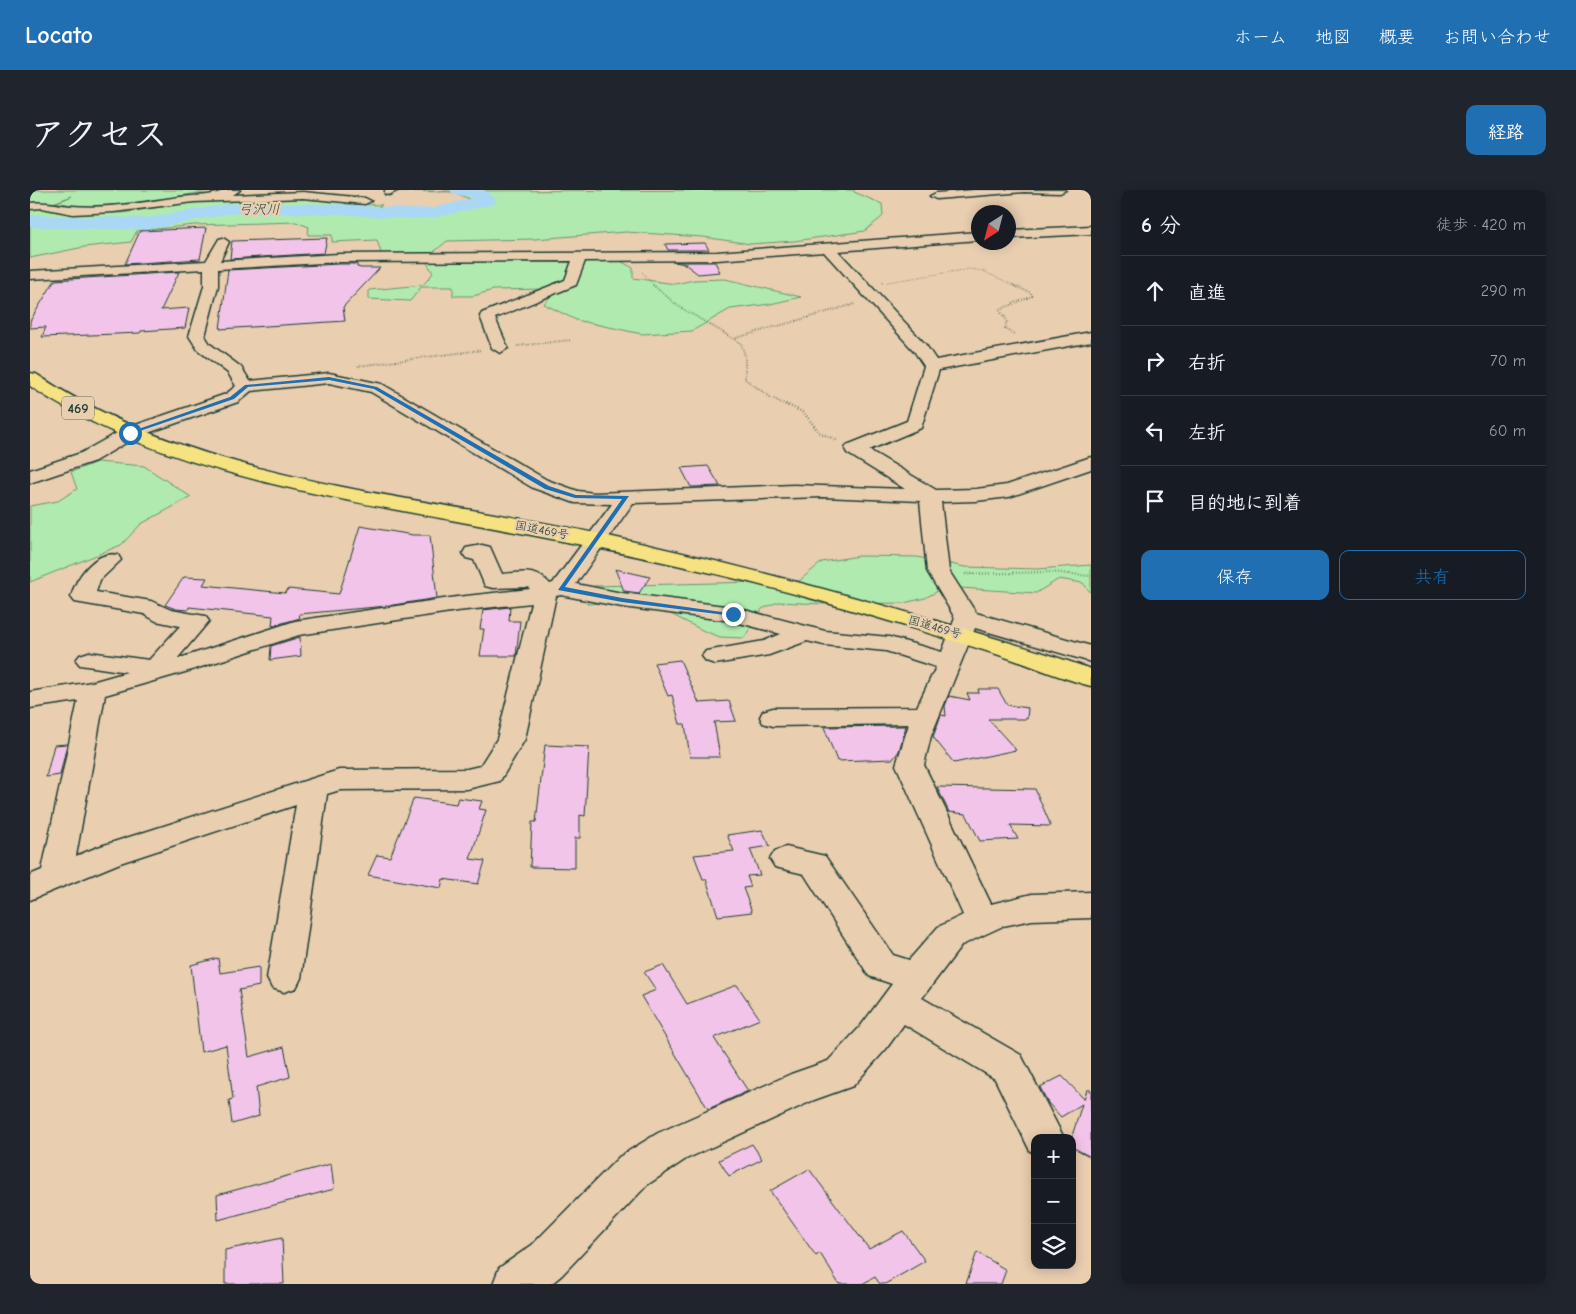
<!DOCTYPE html>
<html lang="ja">
<meta charset="utf-8">
<style>
:root{--surface:#171b24;--page:#20242c;--text:#f1f3f6;--muted:#9ea1a6;--line:#363941;--accent:#1f6fb2}
body{margin:0;font-family:"Comic Neue","Klee One",sans-serif;background:var(--page);color:var(--text)}
.controls{position:absolute;right:15px;bottom:15px;display:grid;overflow:hidden;border-radius:10px;box-shadow:0 2px 12px #0003}
.controls button{width:45px;height:45px;display:grid;place-items:center;padding:0;border:0;border-bottom:1px solid var(--line);background:var(--surface);color:var(--text);font:25px sans-serif}
.compass{position:absolute;left:941px;top:15px;width:45px;height:45px;border-radius:50%;background:var(--surface);box-shadow:0 2px 12px #0003;rotate:216deg}
.stop{position:absolute;width:15px;height:15px;margin:-11px;border:4px solid #1f6fb2;border-radius:50%;background:#fff}
.stop.end{background:#1f6fb2;border-color:#fff;box-shadow:0 1px 5px #0008}
.list{margin:0;padding:0;list-style:none}
h2{display:flex;justify-content:space-between;align-items:center;height:65px;margin:0;padding:0 20px;font-size:21px}
h2 small{font-size:16px;font-weight:400;color:var(--muted)}
.list li{display:grid;grid-template-columns:32px 1fr auto;gap:15px;align-items:center;box-sizing:border-box;height:70px;padding:0 20px;border-top:1px solid var(--line)}
.list b{display:block;font-size:19px;white-space:nowrap}
.list em{font-size:16px;font-style:normal;color:var(--muted)}
.actions{display:flex;gap:10px;padding:15px 20px}
.actions a{flex:1;padding:11px 0;border:1px solid var(--accent);border-radius:10px;text-align:center;font-size:18px;color:var(--accent)}
.actions .main{background:var(--accent);color:#fff}
.icon{flex:none;width:28px;height:28px;fill:none;stroke:currentColor;stroke-width:2;stroke-linecap:round;stroke-linejoin:round}
.map{position:relative;flex:none;width:1061px;height:1094px;overflow:hidden;border-radius:10px}
header{display:flex;align-items:center;gap:30px;box-sizing:border-box;height:70px;padding:0 25px;background:var(--accent);color:#fff}
header strong{font-size:24px}
nav{display:flex;gap:28px;margin-inline-start:auto;font-size:18px}
.intro{display:flex;align-items:center;justify-content:space-between;box-sizing:border-box;height:120px;padding:0 30px}
h1{margin:0;font-size:35px}
.button{padding:12px 22px;border-radius:10px;background:var(--accent);color:#fff;font-size:18px;font-weight:700}
main{display:flex;gap:30px;padding:0 30px}
aside{flex:1;background:var(--surface);border-radius:10px;box-shadow:0 2px 12px #0003}
.map>svg:first-child{display:block}
.green{fill:#b1eaae;stroke:#689471}
.lines{fill:none;stroke-linecap:round;stroke-linejoin:round}
.river{fill:#aad7f6;fill-rule:evenodd}
.building{fill:#f2c4e9;stroke:#1f3d34}
.minor-casing{stroke:#1f3d34;stroke-width:3}
.highway-casing{stroke:#1f3d34;stroke-width:3}
.path-far2{stroke:#1f3d34;stroke-width:1;stroke-dasharray:0.5 2;stroke-linecap:butt}
.path-far1{stroke:#1f3d34;stroke-width:2;stroke-dasharray:0.5 2;stroke-linecap:butt}
.path{stroke:#1f3d34;stroke-width:2.5;stroke-dasharray:0.5 2.5;stroke-linecap:butt}
.minor{fill:#e9ceb0;fill-rule:evenodd}
.highway{fill:#f7e281;fill-rule:evenodd}
.route{fill:#1f6fb2}
.labels{text-anchor:middle;dominant-baseline:central;stroke-width:4.5;stroke-linejoin:round;paint-order:stroke}
.far-street-label{font-size:12px;fill:#1f3d34;stroke:#e9ceb0}
.far-water-label{font-size:14px;font-style:italic;fill:#26453e;stroke:#e9ceb0}
.shield{fill:#e9ceb0;stroke:#5c6859;stroke-width:1}
.shield-label{font-size:14px;font-weight:bold;fill:#1f3d34}
</style>
<header>
<strong>Locato</strong>
<nav><a>ホーム</a><a>地図</a><a>概要</a><a>お問い合わせ</a></nav>
</header>
<div class="intro"><h1>アクセス</h1><a class="button">経路</a></div>
<main>
<div class="map">
<svg width="1061" height="1094" viewBox="0 0 1061 1094">
<rect width="100%" height="100%" fill="#e9ceb0"/>
<filter id="ink" filterUnits="userSpaceOnUse"><feTurbulence type="fractalNoise" baseFrequency=".02" numOctaves="2"/><feDisplacementMap in="SourceGraphic" scale="10" xChannelSelector="R" yChannelSelector="G"/><feConvolveMatrix kernelMatrix="1 2 1 2 8 2 1 2 1" color-interpolation-filters="sRGB"/></filter>
<g filter="url(#ink)">
<!-- green -->
<g class="green">
<polygon points="0,0 184,0 84,18 24,14 42,6 17,15 43,21 92,23 162,12 270,7 315,11 315,14 352,15 342,21 411,25 449,13 423,2 367,1 824,0 824,2 852,14 853,26 835,41 764,51 721,54 673,47 596,42 504,49 417,51 400,65 352,66 347,50 302,52 302,45 278,45 279,37 266,32 164,35 107,41 101,52 54,57 0,68"/>
<polygon points="587,69 603,78 603,88 645,94 664,90 695,89 771,107 740,114 700,119 662,141 612,144 546,130 514,114 523,103 516,99 463,100 443,106 423,106 423,97 391,97 380,111 339,109 339,100 393,95 403,83 396,71"/>
<polygon points="67,272 114,276 161,307 111,334 91,355 0,392 0,316 28,311 47,299 41,282"/>
<polygon points="829,366 887,367 935,377 1008,379 1061,375 1061,403 1053,393 1029,389 1006,403 915,397 895,408 874,413 794,414 748,412 732,419 714,448 690,447 674,441 639,423 602,411 557,414 564,396 769,391 792,372"/>
</g>
<g class="lines">
<!-- river -->
<polygon class="river" points="420,0 454,0 467,10 464,14 403,28 382,29 306,24 225,23 197,24 117,40 0,37 0,25 117,28 197,14 225,13 306,14 382,19 403,18 444,8 423,4"/>
</g>
<!-- building -->
<g class="building">
<polygon points="176,38 170,69 95,74 110,41"/>
<polygon points="297,48 294,63 200,69 202,51"/>
<polygon points="675,53 679,60 638,60 635,54"/>
<polygon points="645,72 685,72 690,82 668,84 655,74"/>
<polygon points="309,74 327,74 327,77 331,78 350,78 313,117 315,131 190,139 198,80"/>
<polygon points="149,82 131,120 159,118 155,138 111,141 110,143 12,147 16,137 0,138 0,131 25,90"/>
<polygon points="678,276 690,296 661,297 651,278"/>
<polygon points="330,336 383,345 400,345 407,408 357,416 269,424 270,428 242,436 243,426 159,417 158,420 146,419 135,415 154,387 177,388 173,395 255,403 258,399 309,404"/>
<polygon points="585,379 620,387 609,403 594,401"/>
<polygon points="480,417 479,431 490,431 486,466 450,466 454,439 450,439 453,420"/>
<polygon points="270,447 271,466 240,470 241,456"/>
<polygon points="650,470 669,513 699,511 706,531 684,532 690,567 660,567 655,534 650,534 642,505 638,506 624,473"/>
<polygon points="948,499 968,499 977,515 998,518 997,529 958,529 986,560 924,573 903,547 911,525 916,526 915,516 919,506 940,510 937,503 949,503"/>
<polygon points="876,536 869,561 863,569 807,571 794,537"/>
<polygon points="37,554 30,585 16,587 24,555"/>
<polygon points="515,555 559,557 555,626 550,625 550,648 545,648 545,678 500,677 502,632 506,632"/>
<polygon points="907,597 1005,599 1021,636 980,635 988,649 950,651 936,624 919,622"/>
<polygon points="384,608 426,614 428,608 452,611 449,619 456,620 440,669 455,671 448,694 413,689 411,698 338,685 347,665 360,667"/>
<polygon points="732,640 740,656 720,659 730,685 717,686 721,697 713,698 722,722 688,726 676,689 673,689 664,665 704,661 697,645"/>
<polygon points="188,768 190,783 229,777 229,796 209,800 219,867 254,857 260,887 226,897 229,926 202,934 199,910 203,909 196,855 171,862 161,775"/>
<polygon points="633,775 657,814 707,795 730,829 684,848 718,901 678,919 611,806 626,800 614,782"/>
<polygon points="1032,886 1054,909 1057,900 1061,900 1061,967 1042,957 1042,946 1052,914 1031,927 1018,913 1010,897"/>
<polygon points="722,954 732,969 699,986 689,970"/>
<polygon points="301,974 304,999 188,1030 187,1005"/>
<polygon points="779,979 839,1059 873,1041 895,1071 855,1094 850,1094 845,1087 832,1094 809,1094 790,1063 786,1066 740,1001"/>
<polygon points="252,1048 254,1094 195,1094 195,1060"/>
<polygon points="947,1062 976,1080 971,1094 936,1094"/>
</g>
<g class="lines">
<defs>
<g id="minor">
<path d="M195 0H210L203 5 273 2 335 8 341 11 335 14 273 8 164 12 84 22 43 24 12 18 0 19V13C15 11 28 15 42 16 78 19 115 12 150 7 166 5 181 7 195 0Z"/>
<polygon points="355,0 369,0 359,5 355,4"/>
<polygon points="944,0 1036,0 1030,3 994,2 906,9 900,6 906,3"/>
<polygon points="1061,36 1061,44 978,48 978,40"/>
<path d="M948 42V50L808 61 896 155 906 170 1061 142V152L909 180 891 238 839 260 906 300 946 299 977 295 1061 267V279L979 307 946 311 911 312 919 381 946 423 1061 456V472L945 438 901 546 894 575 961 714 1002 704 1061 702V728L1002 730 973 736 932 755 892 808 991 865 1034 948H1005V963L1000 961 965 889 874 834 856 859 823 896 784 910 656 969 617 995 532 1085 521 1094H463L469 1078 502 1055 589 967 628 943 761 884 798 871 830 837 862 794 839 786 774 684 745 677 740 669 745 661 756 657 795 666 863 765 879 770 908 737 933 725 866 575 879 534 743 536 733 533 730 527 733 521 743 518 887 517 906 477 856 461 794 455 777 451 739 465 685 474 676 471 672 466 676 461 734 451 751 444 702 431 592 417 531 405 526 406 495 549 470 591 437 599 310 600 297 604 271 788 266 798 254 802 242 798 237 788 266 615 90 673 0 710V685L12 680 48 511 0 518V502L62 492 97 482 50 475 46 470 50 465 59 462 119 470 150 436 126 431 114 424 45 412 41 407C46 387 65 360 88 365L91 370 70 390 66 402 121 411 141 420 175 426 179 431 147 469 265 431 427 407 500 399 498 397 463 398 455 396 444 370 436 368 433 363 436 358 452 355 460 357 472 384C491 383 506 378 520 394L523 393 582 314 545 313 503 298 341 202 299 193 221 201 208 212 106 247 65 271 0 293V280L51 263 94 239 196 204 206 196 198 183 168 160 159 146 174 96V79L0 89V81L176 71 189 49 193 48 199 52 190 71 309 64 687 62ZM794 62 884 161 894 176 877 231 817 255 815 259 817 263 875 299 764 295 565 303 548 301 517 290 352 194 299 183 220 191 211 177 180 154 175 146 188 96V79L309 72 542 71 535 90 452 123 450 126 462 158 470 163 478 158 465 128 546 95 555 71 687 70ZM793 307 890 311 897 381 925 428 912 462 859 447 795 441 703 417 592 403 546 394 603 313ZM501 413 467 549 450 576 437 579 309 580 68 657 46 666 75 505 162 480 269 445 427 421Z"/>
</g>
<path id="highway" d="M0 183 6 184C171 294 380 303 569 344 721 377 871 419 1020 465L1061 479V496C1029 488 998 474 966 464 883 438 799 412 715 391 618 367 519 348 421 330 282 304 119 277 0 196Z"/>
</defs>
<!-- minor casing -->
<use href="#minor" class="minor-casing"/>
<!-- highway casing -->
<use href="#highway" class="highway-casing"/>
<!-- path-far2 -->
<g class="path-far2">
<polyline points="612,82 624,96"/>
<polyline points="852,93 939,79 953,81 985,96"/>
</g>
<!-- path-far1 -->
<g class="path-far1">
<polyline points="623,95 648,116 711,153 715,166 715,189 740,207 758,216"/>
<polyline points="983,95 1001,103 1002,106 969,120 977,130 975,139 984,144"/>
<polyline points="706,148 825,114"/>
<polyline points="487,156 541,150"/>
<polyline points="328,176 451,160"/>
</g>
<!-- path -->
<g class="path">
<polyline points="756,214 774,223 789,242 808,251"/>
<polyline points="935,384 1020,382 1061,386"/>
</g>
<!-- minor -->
<use href="#minor" class="minor"/>
<!-- highway -->
<use href="#highway" class="highway"/>
</g>
</g>
<!-- route -->
<polygon class="route" points="299,187 347,197 519,296 546,305 599,306 535,397 592,408 706,424 703,426 592,412 528,400 592,309 545,308 515,299 344,199 299,190 218,197 204,209 101,244 97,243 200,207 215,195"/>
<g class="labels">
<!-- far-street labels -->
<g class="far-street-label">
<text transform="translate(512 340) rotate(11)">国道469号</text>
<text transform="translate(905 437) rotate(16)">国道469号</text>
</g>
<!-- far-water labels -->
<g class="far-water-label">
<text x="229" y="19">弓沢川</text>
</g>
<!-- shield labels -->
<rect class="shield" x="32" y="206.5" width="32" height="23" rx="4"/>
<g class="shield-label">
<text x="48" y="218">469</text>
</g>
</g>
</svg>
<div class="controls">
<button>+</button>
<button>−</button>
<button><svg class="icon" aria-label="layers" viewBox="0 0 24 24"><path d="M12 4l9 5-9 5-9-5zM3 14l9 5 9-5"/></svg></button>
</div>
<svg class="compass" viewBox="-18 -18 36 36"><path d="M0-13l5 13h-10z" fill="#e53935"/><path d="M0 13l5-13h-10z" fill="#9ea1a6"/></svg>
<div class="stop" style="left:100px;top:243px"></div>
<div class="stop end" style="left:703px;top:424px"></div>
</div>
<aside>
<h2>6 分<small>徒歩 · 420 m</small></h2>
<ul class="list">
<li><svg class="icon" aria-label="ahead" viewBox="0 0 24 24"><path d="M12 20V5M6 11l6-6 6 6"/></svg><div><b>直進</b></div><em>290 m</em></li>
<li><svg class="icon" aria-label="right" viewBox="0 0 24 24"><path d="M7 20v-9h11M14 6l5 5-5 5"/></svg><div><b>右折</b></div><em>70 m</em></li>
<li><svg class="icon" aria-label="left" viewBox="0 0 24 24"><path d="M17 20v-9H6M10 6l-5 5 5 5"/></svg><div><b>左折</b></div><em>60 m</em></li>
<li><svg class="icon" aria-label="arrive" viewBox="0 0 24 24"><path d="M6 21V4h12l-3 4 3 4H6"/></svg><div><b>目的地に到着</b></div></li>
</ul>
<div class="actions"><a class="main">保存</a><a>共有</a></div>
</aside>
</main>
